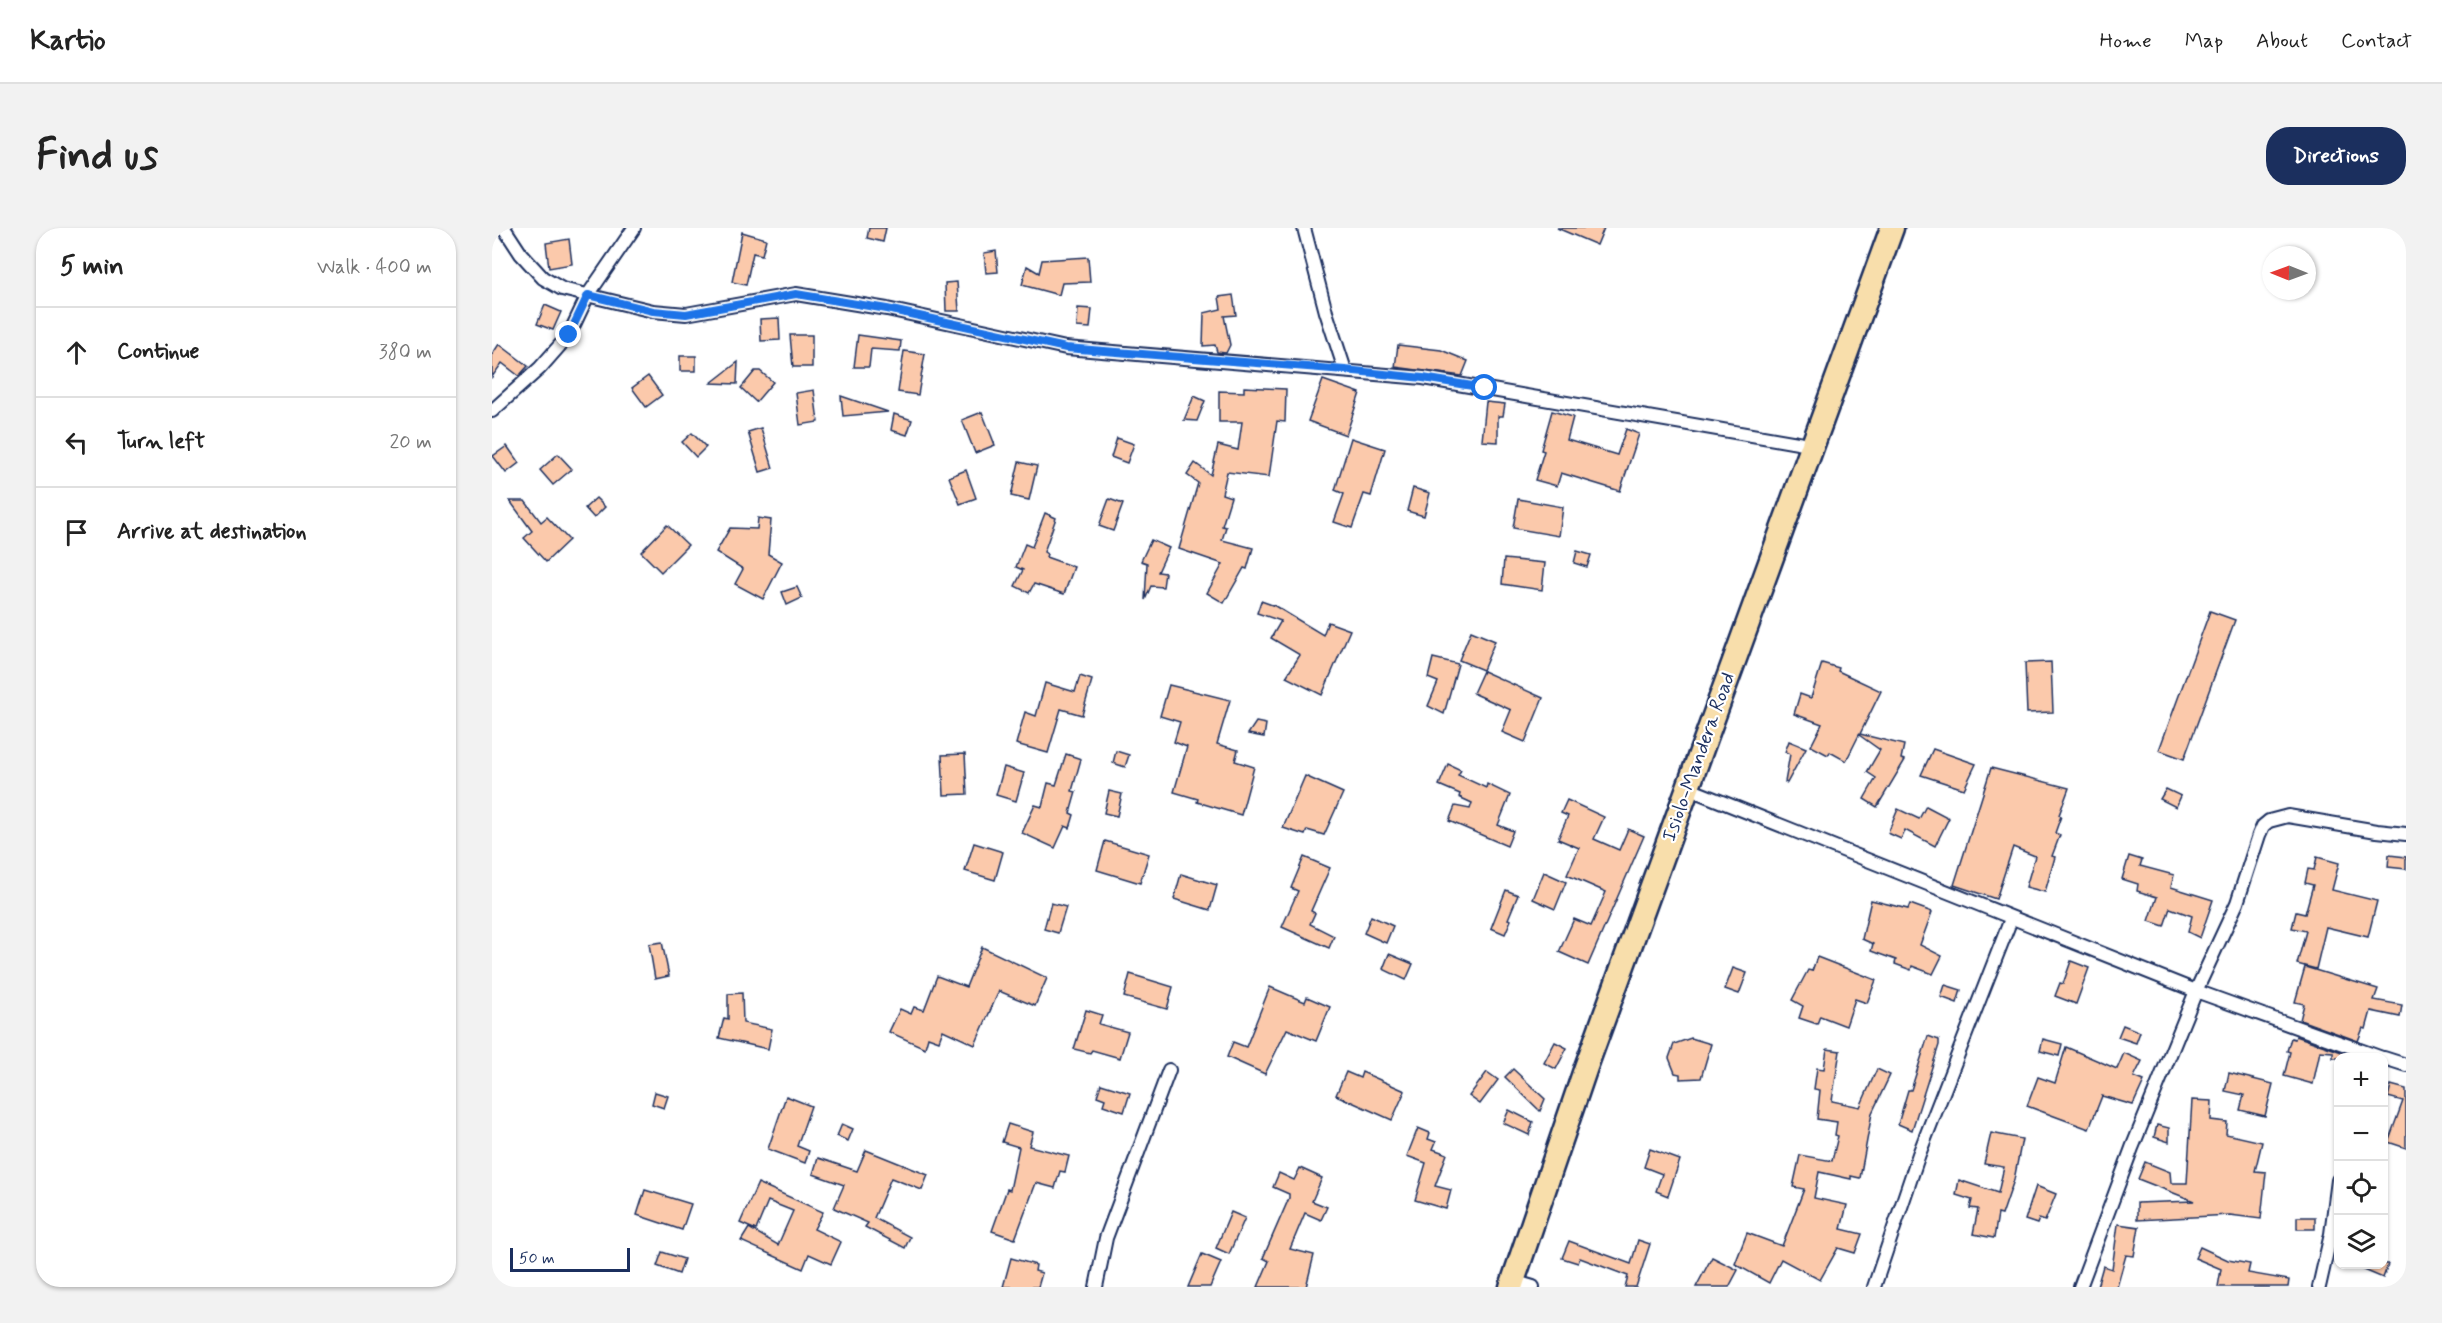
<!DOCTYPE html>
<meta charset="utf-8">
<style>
:root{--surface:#fff;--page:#f2f2f2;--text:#222;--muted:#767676;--line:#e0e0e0;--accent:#1b2f5e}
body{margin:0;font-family:Mynerve,sans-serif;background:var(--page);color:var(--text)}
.controls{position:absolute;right:18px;bottom:18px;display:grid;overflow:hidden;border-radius:12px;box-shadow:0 2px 4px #0004}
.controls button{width:54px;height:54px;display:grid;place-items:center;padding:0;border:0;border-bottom:2px solid var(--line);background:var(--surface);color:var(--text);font:30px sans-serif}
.compass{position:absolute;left:1770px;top:18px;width:54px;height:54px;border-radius:50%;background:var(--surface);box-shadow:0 2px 4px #0004;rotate:271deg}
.scale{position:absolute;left:18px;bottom:15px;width:120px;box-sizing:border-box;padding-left:6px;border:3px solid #1b2f5e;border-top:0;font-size:16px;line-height:21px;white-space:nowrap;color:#1b2f5e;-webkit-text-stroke:4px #fff;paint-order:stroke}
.stop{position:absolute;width:18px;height:18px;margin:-14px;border:4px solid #1a73e8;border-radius:50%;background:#fff}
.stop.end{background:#1a73e8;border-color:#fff;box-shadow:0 2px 6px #0008}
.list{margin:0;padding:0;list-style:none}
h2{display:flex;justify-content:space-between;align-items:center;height:78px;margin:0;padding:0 24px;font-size:26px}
h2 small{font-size:20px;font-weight:400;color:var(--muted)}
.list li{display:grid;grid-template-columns:39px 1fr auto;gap:18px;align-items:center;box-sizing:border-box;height:90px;padding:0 24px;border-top:2px solid var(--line)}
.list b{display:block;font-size:22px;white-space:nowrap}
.list em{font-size:20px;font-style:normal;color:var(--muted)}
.icon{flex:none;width:33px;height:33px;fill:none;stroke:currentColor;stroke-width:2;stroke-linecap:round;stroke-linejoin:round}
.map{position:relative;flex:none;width:1914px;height:1059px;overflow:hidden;border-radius:24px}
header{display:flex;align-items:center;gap:36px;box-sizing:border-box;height:84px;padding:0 30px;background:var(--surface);border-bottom:2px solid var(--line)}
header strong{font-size:28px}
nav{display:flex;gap:33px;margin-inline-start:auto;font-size:21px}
.intro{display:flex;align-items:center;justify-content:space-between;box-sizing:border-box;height:144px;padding:0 36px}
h1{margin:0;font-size:42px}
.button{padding:15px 27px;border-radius:24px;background:var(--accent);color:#fff;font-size:21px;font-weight:700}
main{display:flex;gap:36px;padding:0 36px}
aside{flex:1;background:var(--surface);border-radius:24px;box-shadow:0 2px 4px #0004}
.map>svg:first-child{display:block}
.building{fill:#fbc9ab;stroke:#1b2f5e;stroke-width:1.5}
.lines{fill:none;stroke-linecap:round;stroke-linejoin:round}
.street-casing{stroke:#1b2f5e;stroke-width:16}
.highway-casing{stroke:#1b2f5e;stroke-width:27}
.street{stroke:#fff;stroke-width:12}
.highway{stroke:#f8deab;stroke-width:22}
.route{stroke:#1a73e8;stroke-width:8}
.labels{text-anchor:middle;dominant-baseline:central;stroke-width:4.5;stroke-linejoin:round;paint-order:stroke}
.street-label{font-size:20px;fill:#1b2f5e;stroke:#fff}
</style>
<header>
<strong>Kartio</strong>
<nav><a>Home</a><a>Map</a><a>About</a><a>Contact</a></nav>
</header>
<div class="intro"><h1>Find us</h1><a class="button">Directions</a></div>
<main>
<aside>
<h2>5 min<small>Walk · 400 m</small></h2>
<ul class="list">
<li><svg class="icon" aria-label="ahead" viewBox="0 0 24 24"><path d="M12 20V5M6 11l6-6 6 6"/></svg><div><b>Continue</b></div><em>380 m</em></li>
<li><svg class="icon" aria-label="left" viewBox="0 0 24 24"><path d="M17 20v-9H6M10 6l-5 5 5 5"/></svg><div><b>Turn left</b></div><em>20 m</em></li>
<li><svg class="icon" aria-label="arrive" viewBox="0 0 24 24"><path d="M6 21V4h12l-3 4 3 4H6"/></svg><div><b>Arrive at destination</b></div></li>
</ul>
</aside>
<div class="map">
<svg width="1914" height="1059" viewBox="0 0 1914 1059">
<rect width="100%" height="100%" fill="#fff"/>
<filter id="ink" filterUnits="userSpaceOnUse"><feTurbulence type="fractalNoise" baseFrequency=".0167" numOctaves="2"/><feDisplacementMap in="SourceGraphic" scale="12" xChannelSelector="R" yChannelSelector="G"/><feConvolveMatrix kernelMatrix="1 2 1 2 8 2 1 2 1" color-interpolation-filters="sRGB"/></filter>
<g filter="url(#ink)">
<!-- building -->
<g class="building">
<polygon points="377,0 394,0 391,14 375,10"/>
<polygon points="1065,0 1112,0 1105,17"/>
<polygon points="250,4 274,11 270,27 261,25 254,57 240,54"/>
<polygon points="77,11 80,36 57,40 54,15"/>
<polygon points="504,23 506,44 494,45 492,25"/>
<polygon points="596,29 598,54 570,55 567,67 530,57 535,38 547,45 550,32"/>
<polygon points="465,54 467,83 454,83 453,55"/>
<polygon points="741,67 744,87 732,88 738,117 734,125 725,124 723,117 711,118 712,85 729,81 727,69"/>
<polygon points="53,77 69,84 61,102 45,96"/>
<polygon points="586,80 600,81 598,100 585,99"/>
<polygon points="287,90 288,112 269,113 268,91"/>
<polygon points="298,107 320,107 320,139 301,139"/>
<polygon points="366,107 409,113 408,123 379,121 377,139 362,139"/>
<polygon points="7,116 36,138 27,148 10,135 0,149 0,127"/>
<polygon points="906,117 949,122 976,133 970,148 903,139"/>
<polygon points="412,123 433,126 426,167 406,164"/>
<rect x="188" y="128" width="16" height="15"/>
<polygon points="246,134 245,156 219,155"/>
<polygon points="263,143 268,143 281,154 264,174 249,160"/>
<polygon points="156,148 170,167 154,179 140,160"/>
<polygon points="831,152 868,165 854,207 816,193"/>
<polygon points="752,159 794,161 793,194 785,193 777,249 735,244 730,266 739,269 730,298 734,299 730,312 761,320 755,341 752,340 732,375 715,365 731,336 687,321 706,255 695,247 703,235 719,247 726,217 746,222 750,194 727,194 727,163 752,164"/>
<polygon points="322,162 326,194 308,197 304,165"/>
<polygon points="349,168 396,184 351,188"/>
<polygon points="702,168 713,173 705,193 692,192"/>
<polygon points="994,174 1013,176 1011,188 1006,188 1006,214 990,213"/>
<polygon points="1060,183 1081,189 1075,212 1125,227 1134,201 1147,206 1128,263 1069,245 1065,258 1043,252 1052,223 1049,222"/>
<polygon points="490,184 503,217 483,225 470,192"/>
<polygon points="402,186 420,192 415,207 399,202"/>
<polygon points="269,200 281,240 268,244 256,204"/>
<polygon points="200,205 214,219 204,229 190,214"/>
<polygon points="625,210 642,216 635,235 619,229"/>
<polygon points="859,210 893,221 879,268 872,266 860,300 842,294 852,266 843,262"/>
<polygon points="15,218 27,235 14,245 1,228"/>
<polygon points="66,226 80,241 61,257 48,242"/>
<polygon points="527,234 545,238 537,272 519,268"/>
<polygon points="474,242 484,270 468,276 457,249"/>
<polygon points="921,260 938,265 932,288 915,283"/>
<polygon points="104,270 113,279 102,290 93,280"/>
<polygon points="617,271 631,276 621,303 607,298"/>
<polygon points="1026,271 1071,279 1067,308 1021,300"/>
<polygon points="18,273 33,273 49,294 55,289 77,312 54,334 32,310 40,303"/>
<polygon points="553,285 564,290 552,324 555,326 554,329 582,339 572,366 542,356 537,365 523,358 531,342 524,339 533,316 540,319"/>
<polygon points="266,290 279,292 276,326 290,334 271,371 243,356 251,341 224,324 238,300 265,301"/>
<polygon points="175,297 196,317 169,344 149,324"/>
<polygon points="659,312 677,320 666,344 673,345 671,359 659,358 653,372 655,335 649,333"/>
<polygon points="1085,323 1099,327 1095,339 1082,335"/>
<polygon points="1012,331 1053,335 1050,362 1010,356"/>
<polygon points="305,359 310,370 295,377 290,364"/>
<polygon points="769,373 783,378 831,407 836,394 858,402 830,467 794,449 808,427 779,410 789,393 765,385"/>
<polygon points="1718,383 1743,392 1692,531 1667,522"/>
<polygon points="979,403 1003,413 991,442 967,432"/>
<polygon points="941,430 966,436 952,486 936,478 946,454 936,450"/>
<polygon points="1559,434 1561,484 1535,485 1533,435"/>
<polygon points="1330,435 1347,440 1346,443 1389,463 1368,506 1412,517 1409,531 1413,532 1385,579 1372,571 1384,550 1375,544 1388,522 1367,507 1354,533 1338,524 1336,527 1319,518 1330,496 1302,486 1308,466 1319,470"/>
<polygon points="991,443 1051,470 1033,514 1010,504 1019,482 981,465"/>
<polygon points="588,448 600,452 590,487 569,481 556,525 524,516 533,484 544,488 553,455 583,464"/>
<polygon points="677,457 738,472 725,516 746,522 743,533 762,539 749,587 705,574 706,571 682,564 695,519 682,514 688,494 668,488"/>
<polygon points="764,494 774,496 772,509 756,506"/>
<polygon points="1297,513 1314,520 1295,555 1293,554 1298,526 1293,524"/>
<polygon points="1441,521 1484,536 1472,561 1429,547"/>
<polygon points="624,523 637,527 633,539 621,535"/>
<polygon points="473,526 475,566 452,567 450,527"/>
<polygon points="574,526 589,531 580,563 584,564 578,585 582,587 578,600 573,598 563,620 530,605 543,577 550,579 556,555 564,557"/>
<polygon points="956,536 969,542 966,547 994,560 995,556 1018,567 1006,597 1021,603 1015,618 957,593 963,578 978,581 980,575 967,569 968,566 947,557"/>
<polygon points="512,539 532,545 524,573 504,567"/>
<polygon points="1499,540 1577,560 1567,587 1569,588 1563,605 1568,607 1560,628 1563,629 1553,664 1534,659 1543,628 1521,619 1504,671 1462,657"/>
<polygon points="813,548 851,565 832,607 815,602 813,607 791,600"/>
<polygon points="1674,561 1689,568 1684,579 1668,571"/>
<polygon points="617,563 630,566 625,588 612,585"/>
<polygon points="1075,572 1112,589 1102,611 1127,622 1136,601 1152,608 1096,737 1067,724 1082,691 1099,698 1114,664 1075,647 1087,620 1066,611 1076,588 1069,585"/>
<polygon points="1434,578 1457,590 1443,618 1413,602 1409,611 1396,605 1406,581 1427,591"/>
<polygon points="613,613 657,626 648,655 605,642"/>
<polygon points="482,615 511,624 503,652 473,643"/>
<polygon points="1897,627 1914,629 1914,641 1896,639"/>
<polygon points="1637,628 1650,632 1648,638 1682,647 1679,659 1721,672 1708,710 1696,704 1700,688 1678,680 1672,698 1657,693 1665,669 1645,663 1646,656 1630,651"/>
<polygon points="812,629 838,640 819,683 823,685 818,696 842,708 837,720 790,699 806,663 799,660"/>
<polygon points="1825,629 1847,635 1840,662 1885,673 1876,709 1834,699 1824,741 1805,736 1814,703 1800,700 1804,684 1813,686 1821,657 1813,655 1816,641 1822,642"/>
<polygon points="1052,644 1074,654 1063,681 1041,671"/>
<polygon points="689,646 725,657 718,682 682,671"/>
<polygon points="1014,662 1026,667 1016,691 1019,692 1013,706 999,700"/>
<polygon points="1379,672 1416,681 1418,676 1440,684 1428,717 1450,728 1441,746 1420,738 1419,742 1403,736 1404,732 1379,723 1381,716 1370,711"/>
<polygon points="559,675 574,679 566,705 552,701"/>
<polygon points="879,688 901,698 894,715 872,705"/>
<polygon points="170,714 177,748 163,751 157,716"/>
<polygon points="490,719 555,750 543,778 507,763 483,817 451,802 447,813 436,809 433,820 397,804 408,781 419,786 422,779 432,782 445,748 474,759"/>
<polygon points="897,726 921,736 914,752 891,741"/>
<polygon points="1325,729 1384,752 1375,775 1363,771 1354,798 1328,788 1325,796 1307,790 1311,778 1300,772 1316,742 1320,743"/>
<polygon points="1579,733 1597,740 1584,776 1563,768 1568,755 1571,756"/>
<polygon points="1813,739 1886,761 1882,772 1910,777 1908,789 1879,783 1874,801 1871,800 1866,813 1808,792 1812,776 1803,774"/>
<polygon points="1241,740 1255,745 1247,766 1233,761"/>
<polygon points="638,746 681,759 675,781 632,769"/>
<polygon points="1453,757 1469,762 1465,775 1449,769"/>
<polygon points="778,759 813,774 815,769 838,779 824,813 795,801 773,846 735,829 741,814 754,819"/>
<polygon points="250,765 251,795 280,801 276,821 227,810 232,790 236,791 236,766"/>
<polygon points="594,782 610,787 607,796 636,804 628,830 600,822 598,825 582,821"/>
<polygon points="1631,797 1648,804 1644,815 1626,809"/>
<polygon points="1436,808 1447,812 1447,817 1420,902 1406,896 1416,862 1419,862"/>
<polygon points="1804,808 1861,828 1860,830 1841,830 1841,824 1828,823 1821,856 1792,848 1798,824 1795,823 1799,810 1803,811"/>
<polygon points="1199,810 1219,816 1209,850 1188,851 1188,846 1183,845 1177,830 1182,816"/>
<polygon points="1551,811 1570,816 1567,828 1548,823"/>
<polygon points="1063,814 1075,820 1064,841 1052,835"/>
<polygon points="1574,819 1625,841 1632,825 1650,833 1642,849 1652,853 1641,877 1610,868 1597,901 1535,878 1546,849 1563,855"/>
<polygon points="1335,821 1348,823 1340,873 1368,879 1385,841 1398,847 1380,885 1368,950 1359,948 1359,951 1327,944 1322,970 1355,977 1349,1001 1370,1006 1363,1025 1346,1020 1328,1052 1289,1031 1277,1055 1243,1036 1255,1005 1290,1018 1312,961 1301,959 1308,927 1340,933 1346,908 1343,907 1345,894 1325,891 1328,862 1322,861 1325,840 1332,841"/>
<polygon points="1021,841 1053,871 1048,883 1013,849"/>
<polygon points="854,844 868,850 870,844 913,863 900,892 844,867"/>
<polygon points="995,844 1006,852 988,876 977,868"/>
<polygon points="1737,845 1781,856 1773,888 1748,882 1752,867 1733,863"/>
<polygon points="609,856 638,865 632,884 611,877 613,871 605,868"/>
<polygon points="1899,857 1914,861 1914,920 1896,914 1911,873 1896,869"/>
<polygon points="163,864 176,868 172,880 160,876"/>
<polygon points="294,868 319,878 305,918 317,923 313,935 276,921"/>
<polygon points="1700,872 1720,873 1719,892 1735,894 1734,906 1770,914 1763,943 1774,944 1769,991 1738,987 1645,992 1645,975 1702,973 1646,951 1653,934 1678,944 1679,955 1695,955"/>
<polygon points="1017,882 1041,894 1037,907 1011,895"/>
<polygon points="350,896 361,901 356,913 345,908"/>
<polygon points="516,896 541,904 537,918 577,928 573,944 568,943 563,960 544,955 523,1011 500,1003 515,961 518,962 527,919 510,914"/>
<polygon points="1665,897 1677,900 1677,914 1662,909"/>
<polygon points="926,900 938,905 936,911 944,914 941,921 955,926 943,958 959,962 954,981 923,972 934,935 915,928"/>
<polygon points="1499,905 1530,911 1522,952 1510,987 1506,986 1502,1010 1481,1006 1486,981 1478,980 1480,972 1464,967 1467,952 1506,965 1512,939 1492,936"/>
<polygon points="1158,921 1188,932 1176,968 1164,963 1170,946 1152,939"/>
<polygon points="374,922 436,947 430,962 399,950 382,990 418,1009 413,1020 373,999 376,995 342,980 352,957 321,946 326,930 365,943"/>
<polygon points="808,940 830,950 820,973 835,979 829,992 813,985 798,1021 822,1027 814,1059 766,1059 777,1033 771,1030 797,970 797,966 781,959 787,945 802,952"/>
<polygon points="266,955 331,984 322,1001 349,1014 339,1036 317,1026 311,1041 249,1013 257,1000 286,1017 301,983 276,973 264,1002 248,995"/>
<polygon points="1544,958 1564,966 1553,993 1547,991 1545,996 1533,992"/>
<polygon points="153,962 199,976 190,1002 145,987"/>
<polygon points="739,984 753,990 737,1026 724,1020"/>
<rect x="1805" y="989" width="18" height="12"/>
<polygon points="1626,996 1647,999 1642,1028 1634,1027 1625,1059 1605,1059 1611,1038 1620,1041"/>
<polygon points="1146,1012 1158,1016 1144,1059 1133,1059 1136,1048 1088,1030 1086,1035 1070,1030 1077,1013 1139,1036"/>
<polygon points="1708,1019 1736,1032 1758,1036 1756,1045 1797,1052 1796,1059 1726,1059 1729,1041 1703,1030"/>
<polygon points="170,1024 192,1031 187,1046 165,1038"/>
<polygon points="710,1026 729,1034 718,1059 696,1059"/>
<polygon points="1220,1029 1246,1042 1237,1059 1204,1059"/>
<polygon points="519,1030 544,1037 543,1043 550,1045 546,1059 511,1059"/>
<polygon points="1858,1036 1896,1036 1891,1050"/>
</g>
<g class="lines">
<defs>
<g id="street">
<polyline points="12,0 29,26 51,50 70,61 161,83 194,86 304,66 395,81 574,120 931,150 1323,218"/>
<polyline points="812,0 834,84 853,142"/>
<polyline points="0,183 48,140 77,107 96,67 142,0"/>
<polyline points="1195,560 1704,763 1890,830"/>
<polyline points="1892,830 1914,837"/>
<polyline points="1021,1053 1041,1059"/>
<polyline points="604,1059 614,1010 677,842"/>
<polyline points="1382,1059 1427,926 1519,691"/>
<polyline points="1588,1059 1640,920 1704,763 1745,675 1767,607 1771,598 1777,593 1796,588 1885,603 1914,606"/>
<polyline points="1827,1059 1839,1006 1846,952"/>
</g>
<polyline id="highway" points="1019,1059 1094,839 1400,0"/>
</defs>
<!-- street casing -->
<use href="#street" class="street-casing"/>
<!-- highway casing -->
<use href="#highway" class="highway-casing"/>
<!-- street -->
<use href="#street" class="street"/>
<!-- highway -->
<use href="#highway" class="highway"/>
</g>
</g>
<g class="lines" filter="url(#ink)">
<!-- route -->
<polyline class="route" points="77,107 96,67 161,83 194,86 304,66 395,81 574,120 853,142 931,150 993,160"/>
</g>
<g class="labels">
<!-- street labels -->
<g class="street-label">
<text transform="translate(1207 529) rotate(-70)">Isiolo-Mandera Road</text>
</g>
</g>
</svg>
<div class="controls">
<button>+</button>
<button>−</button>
<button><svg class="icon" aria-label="locate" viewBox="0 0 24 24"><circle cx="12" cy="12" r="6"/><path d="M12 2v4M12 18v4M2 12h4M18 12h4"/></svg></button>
<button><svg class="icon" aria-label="layers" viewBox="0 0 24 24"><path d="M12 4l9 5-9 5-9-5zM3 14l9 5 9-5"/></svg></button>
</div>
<svg class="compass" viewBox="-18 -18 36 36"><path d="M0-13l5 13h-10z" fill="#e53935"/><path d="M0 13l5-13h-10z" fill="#767676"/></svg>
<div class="scale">50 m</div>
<div class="stop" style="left:993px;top:160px"></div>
<div class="stop end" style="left:77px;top:107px"></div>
</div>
</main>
